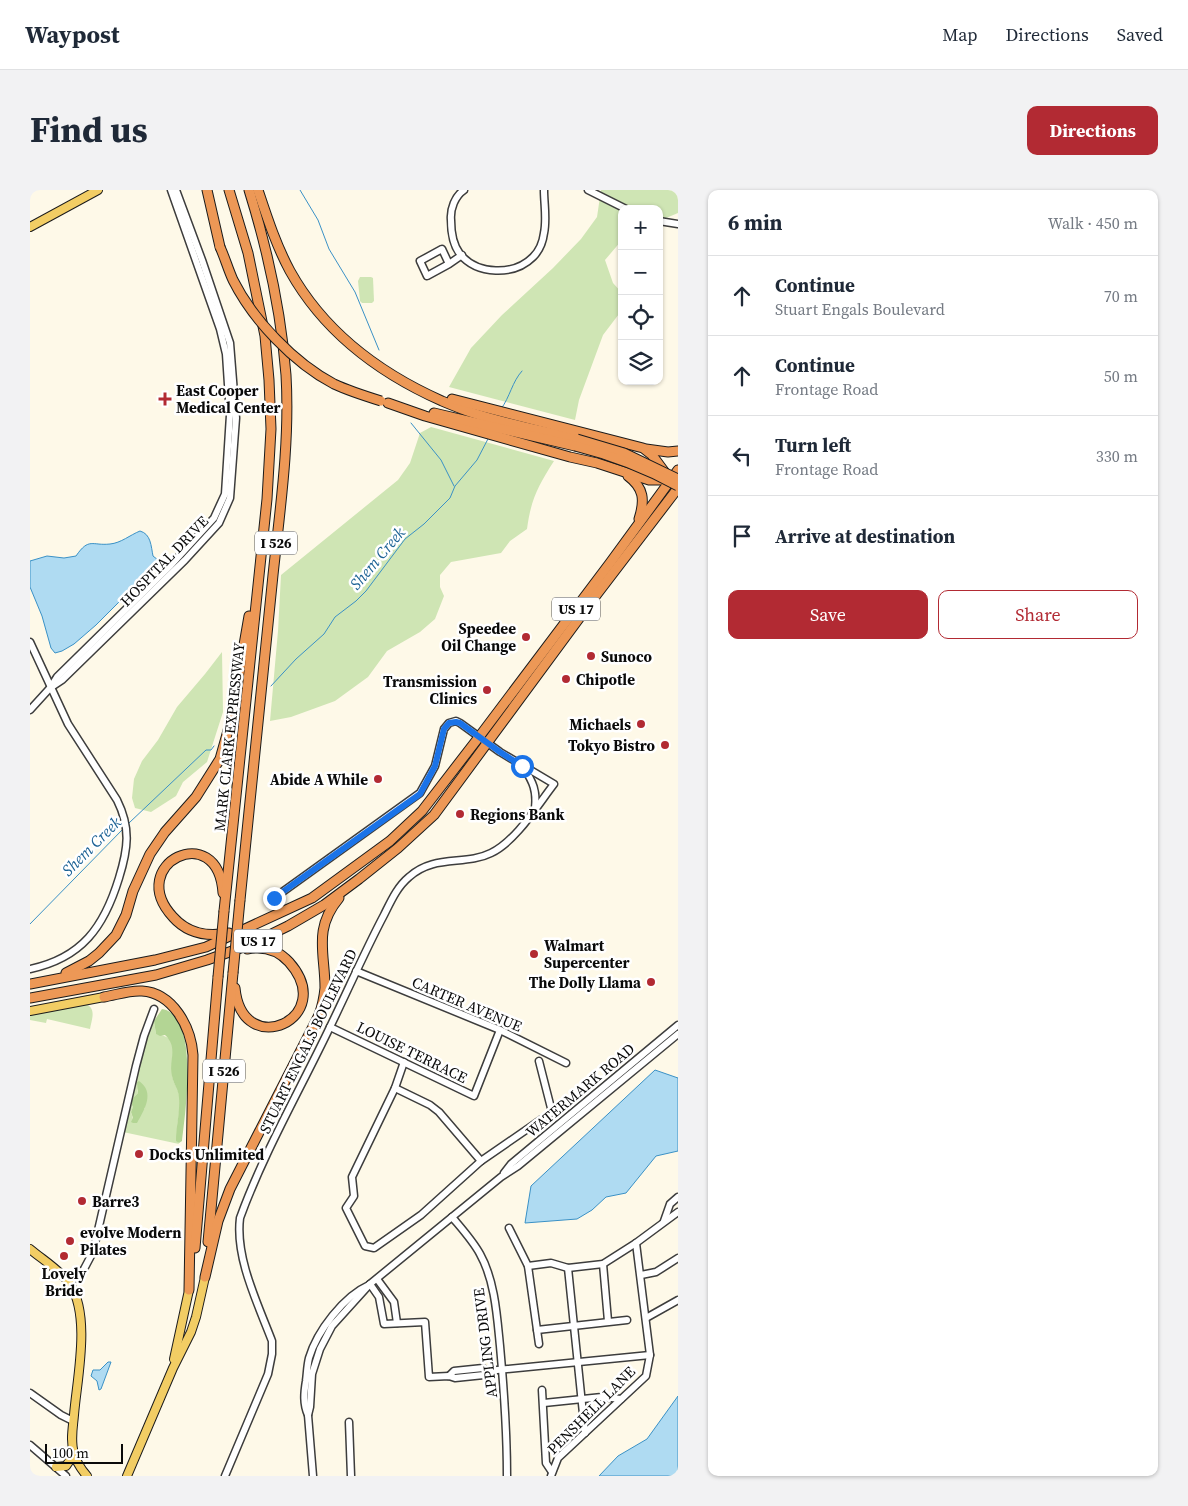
<!DOCTYPE html>
<meta charset="utf-8">
<style>
:root{--surface:#fff;--page:#f2f2f3;--text:#1f2937;--muted:#747a83;--line:#e0e1e3;--accent:#b22a33}
body{margin:0;font-family:"Source Serif 4",serif;background:var(--page);color:var(--text)}
.controls{position:absolute;right:15px;top:15px;display:grid;overflow:hidden;border-radius:10px;box-shadow:0 1px 4px #0004}
.controls button{width:45px;height:45px;display:grid;place-items:center;padding:0;border:0;border-bottom:1px solid var(--line);background:var(--surface);color:var(--text);font:25px sans-serif}
.scale{position:absolute;left:15px;bottom:12px;width:78px;box-sizing:border-box;padding-left:5px;border:2px solid #0a0a0a;border-top:0;font-size:14px;line-height:18px;white-space:nowrap;color:#0a0a0a;-webkit-text-stroke:4px #fff;paint-order:stroke}
.stop{position:absolute;width:15px;height:15px;margin:-11px;border:4px solid #1a73e8;border-radius:50%;background:#fff}
.stop.end{background:#1a73e8;border-color:#fff;box-shadow:0 1px 5px #0008}
.list{margin:0;padding:0;list-style:none}
h2{display:flex;justify-content:space-between;align-items:center;height:65px;margin:0;padding:0 20px;font-size:21px}
h2 small{font-size:16px;font-weight:400;color:var(--muted)}
.list li{display:grid;grid-template-columns:32px 1fr auto;gap:15px;align-items:center;box-sizing:border-box;height:80px;padding:0 20px;border-top:1px solid var(--line)}
.list b{display:block;font-size:19px;white-space:nowrap}
.list p{margin:0;font-size:16px;white-space:nowrap;color:var(--muted)}
.list em{font-size:16px;font-style:normal;color:var(--muted)}
.actions{display:flex;gap:10px;padding:15px 20px}
.actions a{flex:1;padding:11px 0;border:1px solid var(--accent);border-radius:10px;text-align:center;font-size:18px;color:var(--accent)}
.actions .main{background:var(--accent);color:#fff}
.icon{flex:none;width:28px;height:28px;fill:none;stroke:currentColor;stroke-width:2;stroke-linecap:round;stroke-linejoin:round}
.map{position:relative;flex:none;width:648px;height:1286px;overflow:hidden;border-radius:10px}
header{display:flex;align-items:center;gap:30px;box-sizing:border-box;height:70px;padding:0 25px;background:var(--surface);border-bottom:1px solid var(--line)}
header strong{font-size:24px}
nav{display:flex;gap:28px;margin-inline-start:auto;font-size:18px}
.intro{display:flex;align-items:center;justify-content:space-between;box-sizing:border-box;height:120px;padding:0 30px}
h1{margin:0;font-size:35px}
.button{padding:12px 22px;border-radius:10px;background:var(--accent);color:#fff;font-size:18px;font-weight:700}
main{display:flex;gap:30px;padding:0 30px}
aside{flex:1;background:var(--surface);border-radius:10px;box-shadow:0 1px 4px #0004}
.map>svg:first-child{display:block}
.green{fill:#cfe5b4}
.forest{fill:#b3d594}
.water{fill:#afdbf2;stroke:#3a91c6}
.lines{fill:none;stroke-linecap:round;stroke-linejoin:round}
.stream{stroke:#3a91c6;stroke-width:1}
.minor-casing{stroke:#3d3d3d;stroke-width:9}
.major-casing{stroke:#1b1b1b;stroke-width:10}
.highway-casing{stroke:#1b1b1b;stroke-width:11}
.minor{stroke:#fff;stroke-width:6}
.major{stroke:#f2cd64;stroke-width:8}
.highway{stroke:#ed9856;stroke-width:9}
.highway-bridge-casing{stroke:#1b1b1b;stroke-width:11;stroke-linecap:butt}
.highway-bridge{stroke:#ed9856;stroke-width:9}
.route{stroke:#1a73e8;stroke-width:6}
.poi-dot{fill:#b22a33;stroke:#fff;stroke-width:2}
.labels{text-anchor:middle;dominant-baseline:central;stroke-width:5;stroke-linejoin:round;paint-order:stroke}
.shield{fill:#fff;stroke:#545454;stroke-width:1}
.shield-label{font-size:14px;font-weight:bold;fill:#0a0a0a}
.poi-label{font-size:15px;font-weight:bold;fill:#0a0a0a;stroke:#fff;text-anchor:start}
.street-label{font-size:15px;fill:#0a0a0a;stroke:#fff}
.water-label{font-size:16px;font-style:italic;fill:#1b6194;stroke:#fff}
</style>
<header>
<strong>Waypost</strong>
<nav><a>Map</a><a>Directions</a><a>Saved</a></nav>
</header>
<div class="intro"><h1>Find us</h1><a class="button">Directions</a></div>
<main>
<div class="map">
<svg width="648" height="1286" viewBox="0 0 648 1286">
<rect width="100%" height="100%" fill="#fef9e8"/>
<!-- green -->
<g class="green">
<polygon points="571,0 648,0 648,23 629,31 629,19 592,19 592,50 575,70 583,93 592,103 592,120 573,145 549,210 545,230 419,197 441,158 472,125 523,78 551,49 567,27"/>
<polygon points="330,87 341,87 343,88 344,111 342,113 332,113 330,111 328,91"/>
<path d="M401 237 524 271C508 296 501 309 497 339L480 351 471 363 421 372 410 385V397L414 406 405 429 390 442 357 461 338 487 305 511 261 527 240 531 248 441 251 385 368 290 380 273 390 243Z"/>
<polygon points="192,462 193,522 177,572 153,592 146,606 121,622 105,618 102,608 104,589 112,571 128,550 147,517 175,484"/>
<path d="M54 813C67 818 62 828 60 839L17 829 16 833 0 830V825L3 823Z"/>
<path d="M124 831 126 844C152 847 140 867 142 884 142 891 148 898 149 905 152 921 143 943 149 954L93 942 100 913 103 917 101 922 103 929 115 918 107 898 108 903 100 911 112 860Z"/>
</g>
<!-- forest -->
<g class="forest">
<path d="M132 819C170 825 155 924 152 951L149 953 146 951C146 936 150 923 149 908 149 900 143 893 142 886 138 871 149 858 135 845L130 846 126 844 124 831Z"/>
<path d="M109 891C125 902 115 919 107 933H103L101 932 103 928 101 922 103 917 100 911 108 903 107 892Z"/>
</g>
<!-- water -->
<g class="water">
<path d="M110 341C121 344 121 356 123 366L128 370 126 375 66 435 44 454 32 461 25 463 21 458 12 426 0 397V371L17 366 34 368 46 366C59 347 62 356 80 354 91 353 100 345 110 341Z"/>
<polygon points="625,880 648,888 648,961 626,966 596,1003 576,1007 562,1020 547,1029 495,1033 501,996"/>
<polygon points="78,1172 81,1172 71,1199 69,1200 67,1191 61,1186 63,1180 70,1180"/>
<polygon points="648,1206 648,1286 569,1286 588,1266 617,1249"/>
</g>
<g class="lines">
<!-- stream -->
<g class="stream">
<polyline points="270,0 288,30 299,59 325,102 349,160"/>
<path d="M471 219C480 207 482 192 492 181"/>
<polyline points="381,233 411,270 424,296"/>
<polyline points="241,496 266,469 294,444 305,427 326,411 336,401 375,349 394,334 420,308 425,296 447,270 459,247"/>
<polyline points="99,633 176,560 181,560 184,556"/>
<polyline points="0,734 94,638"/>
</g>
<defs>
<g id="minor">
<path d="M434 0C425 6 420 19 421 30 421 41 423 55 430 64 447 85 484 86 503 67 509 61 513 51 514 43 517 29 514 14 514 0"/>
<polyline points="558,0 596,19"/>
<polyline points="629,31 648,34"/>
<polyline points="419,74 412,59 390,71 397,86 419,74 432,65"/>
<path d="M0 452 38 534 87 610C101 638 98 659 89 688 74 737 52 768 0 779"/>
<polyline points="22,495 27,487 141,375 184,328 195,304 200,225 196,164 190,139 141,0"/>
<polyline points="0,520 20,498 32,490 155,370 189,333 200,308 206,228 200,153 172,70 146,0"/>
<path d="M494 578C503 592 507 601 505 618"/>
<polyline points="326,781 470,840 536,873"/>
<polyline points="300,837 444,906 470,840"/>
<polyline points="374,872 365,898 322,987 324,1006 316,1018 335,1056 344,1058 391,1025 451,971 522,922 509,871"/>
<polyline points="365,898 400,915 409,922 451,971"/>
<polyline points="474,983 481,974 648,835"/>
<path d="M422 1027C432 1039 443 1051 450 1064 465 1091 467 1126 470 1156 474 1200 477 1243 477 1286"/>
<polyline points="634,1031 640,1014 648,1007"/>
<polyline points="479,1038 498,1076 509,1154"/>
<polyline points="573,1074 578,1131"/>
<polyline points="498,1076 521,1073 538,1078 573,1074 606,1053 648,1022"/>
<polyline points="538,1078 555,1243"/>
<polyline points="611,1085 626,1082 648,1068"/>
<polyline points="347,1089 364,1112 367,1133"/>
<polyline points="39,1094 54,1079 63,1062 106,876 114,846 124,819"/>
<polyline points="340,1094 349,1107 354,1134 395,1132 399,1187 419,1186 425,1188 454,1185 457,1181 620,1165"/>
<polyline points="616,1128 648,1110"/>
<polyline points="507,1140 597,1130"/>
<polyline points="419,1186 424,1181 453,1178 457,1181"/>
<polyline points="512,1200 516,1273 522,1282"/>
<polyline points="0,1203 31,1225 43,1231"/>
<polyline points="514,1213 572,1207 591,1209"/>
<polyline points="278,1225 280,1217 282,1184 290,1159 302,1136 340,1094 471,987 488,976 648,844"/>
<polyline points="319,1232 321,1286"/>
<polyline points="0,1255 36,1286"/>
<path d="M195 1286 238 1184 242 1164V1151C228 1114 205 1068 210 1028 234 962 270 900 300 837 318 800 335 761 354 725 361 711 367 697 379 687 404 664 435 676 461 663 486 651 507 616 524 594L470 562 430 533 426 531 419 533 414 539 405 576 390 603 244 708"/>
<path d="M283 1286 278 1225C273 1214 274 1203 276 1191 277 1184 277 1176 279 1168 287 1141 314 1106 339 1095"/>
<polyline points="521,1286 528,1268 616,1186 620,1165 606,1053"/>
</g>
<g id="major">
<polyline points="0,37 68,0"/>
<polyline points="0,821 74,807"/>
<path d="M0 1059C13 1070 30 1080 40 1094 61 1127 47 1188 44 1225 43 1237 40 1251 44 1263 46 1272 51 1279 57 1286"/>
<polyline points="144,1169 159,1100"/>
<polyline points="26,1277 36,1276 44,1264"/>
<polyline points="97,1286 143,1178 161,1142 166,1127 175,1087"/>
</g>
<g id="highway">
<polyline points="177,0 190,57"/>
<path d="M228 0C237 27 246 55 260 81 294 142 349 183 412 211 422 215 431 219 440 222 475 234 512 240 547 249"/>
<polyline points="422,209 613,258 622,265 636,284"/>
<polyline points="358,213 395,226 540,267 567,273 619,290 638,290"/>
<polyline points="404,223 545,256"/>
<polyline points="616,259 638,262 648,261"/>
<path d="M598 286C614 298 615 310 609 329"/>
<path d="M193 703C188 628 94 674 143 727 158 744 177 747 199 743"/>
<path d="M210 710C221 601 232 494 243 385 250 319 260 252 256 185 251 121 238 61 219 0"/>
<polyline points="194,721 237,309 241,239 239,190 235,146 218,63 199,0"/>
<polyline points="36,783 59,771 69,763 86,745 96,725 103,701 120,664 135,642 166,607 190,569 201,530 219,426"/>
<polyline points="0,794 125,770 176,757 282,708 360,651 392,621 449,547 580,373 648,280"/>
<path d="M205 798C212 872 309 828 259 772 248 760 233 756 217 759"/>
<path d="M74 807C86 805 100 800 112 801 143 803 161 837 163 865L159 1100"/>
<polyline points="0,808 126,785 177,770 219,755 258,736 294,715 329,689 368,658 404,625 567,404 648,298"/>
<polyline points="178,1052 203,783"/>
<polyline points="165,1058 188,787"/>
<path d="M175 1087 188 1031 200 999 289 825C292 817 294 808 295 798 295 763 283 739 309 708"/>
</g>
</defs>
<!-- minor casing -->
<use href="#minor" class="minor-casing"/>
<!-- major casing -->
<use href="#major" class="major-casing"/>
<!-- highway casing -->
<use href="#highway" class="highway-casing"/>
<!-- minor -->
<use href="#minor" class="minor"/>
<!-- major -->
<use href="#major" class="major"/>
<!-- highway -->
<use href="#highway" class="highway"/>
<defs>
<g id="highway-bridge">
<path d="M190 57C195 68 198 79 203 90 223 130 264 173 304 194 319 201 335 206 351 211"/>
<polyline points="547,249 594,263 648,289"/>
<path d="M545 256C581 265 615 278 648 296"/>
<polyline points="203,783 210,710"/>
<polyline points="188,787 194,721"/>
</g>
</defs>
<!-- highway-bridge casing -->
<use href="#highway-bridge" class="highway-bridge-casing"/>
<!-- highway-bridge -->
<use href="#highway-bridge" class="highway-bridge"/>
</g>
<g class="lines">
<!-- route -->
<polyline class="route" points="244,708 390,604 405,576 414,539 419,533 426,532 430,533 470,562 492,576"/>
</g>
<!-- markers -->
<g class="poi-dot">
<path d="M132.5 201.5h5v5h5v5h-5v5h-5v-5h-5v-5h5z"/>
<circle cx="496" cy="447" r="5"/>
<circle cx="561" cy="466" r="5"/>
<circle cx="536" cy="489" r="5"/>
<circle cx="457" cy="500" r="5"/>
<circle cx="611" cy="534" r="5"/>
<circle cx="635" cy="555" r="5"/>
<circle cx="348" cy="589" r="5"/>
<circle cx="430" cy="624" r="5"/>
<circle cx="504" cy="764" r="5"/>
<circle cx="621" cy="792" r="5"/>
<circle cx="109" cy="964" r="5"/>
<circle cx="52" cy="1011" r="5"/>
<circle cx="40" cy="1051" r="5"/>
<circle cx="34" cy="1066" r="5"/>
</g>
<g class="labels">
<!-- shield labels -->
<g class="shield">
<rect x="225" y="341.5" width="42" height="23" rx="4"/>
<rect x="522" y="407.5" width="48" height="23" rx="4"/>
<rect x="204" y="739.5" width="48" height="23" rx="4"/>
<rect x="173" y="869.5" width="42" height="23" rx="4"/>
</g>
<g class="shield-label">
<text x="246" y="353">I 526</text>
<text x="546" y="419">US 17</text>
<text x="228" y="751">US 17</text>
<text x="194" y="881">I 526</text>
</g>
<!-- poi labels -->
<g class="poi-label">
<text x="146" y="200">East Cooper<tspan x="146" dy="17">Medical Center</tspan></text>
<text x="486" y="438" text-anchor="end">Speedee<tspan x="486" dy="17">Oil Change</tspan></text>
<text x="571" y="466">Sunoco</text>
<text x="546" y="489">Chipotle</text>
<text x="447" y="491" text-anchor="end">Transmission<tspan x="447" dy="17">Clinics</tspan></text>
<text x="601" y="534" text-anchor="end">Michaels</text>
<text x="625" y="555" text-anchor="end">Tokyo Bistro</text>
<text x="338" y="589" text-anchor="end">Abide A While</text>
<text x="440" y="624">Regions Bank</text>
<text x="514" y="755">Walmart<tspan x="514" dy="17">Supercenter</tspan></text>
<text x="611" y="792" text-anchor="end">The Dolly Llama</text>
<text x="119" y="964">Docks Unlimited</text>
<text x="62" y="1011">Barre3</text>
<text x="50" y="1042">evolve Modern<tspan x="50" dy="17">Pilates</tspan></text>
<text x="34" y="1083" text-anchor="middle">Lovely<tspan x="34" dy="17">Bride</tspan></text>
</g>
<!-- street labels -->
<g class="street-label">
<text transform="translate(134 371) rotate(-46)">HOSPITAL DRIVE</text>
<text transform="translate(199 547) rotate(-84)">MARK CLARK EXPRESSWAY</text>
<text transform="translate(437 814) rotate(23)">CARTER AVENUE</text>
<text transform="translate(278 851) rotate(-64)">STUART ENGALS BOULEVARD</text>
<text transform="translate(382 862) rotate(26)">LOUISE TERRACE</text>
<text transform="translate(550 900) rotate(-40)">WATERMARK ROAD</text>
<text transform="translate(455 1153) rotate(-97)">APPLING DRIVE</text>
<text transform="translate(561 1220) rotate(-45)">PENSHELL LANE</text>
</g>
<!-- water labels -->
<g class="water-label">
<text transform="translate(347 368) rotate(-50)">Shem Creek</text>
<text transform="translate(61 656) rotate(-45)">Shem Creek</text>
</g>
</g>
</svg>
<div class="controls">
<button>+</button>
<button>−</button>
<button><svg class="icon" aria-label="locate" viewBox="0 0 24 24"><circle cx="12" cy="12" r="6"/><path d="M12 2v4M12 18v4M2 12h4M18 12h4"/></svg></button>
<button><svg class="icon" aria-label="layers" viewBox="0 0 24 24"><path d="M12 4l9 5-9 5-9-5zM3 14l9 5 9-5"/></svg></button>
</div>
<div class="scale">100 m</div>
<div class="stop" style="left:492px;top:576px"></div>
<div class="stop end" style="left:244px;top:708px"></div>
</div>
<aside>
<h2>6 min<small>Walk · 450 m</small></h2>
<ul class="list">
<li><svg class="icon" aria-label="ahead" viewBox="0 0 24 24"><path d="M12 20V5M6 11l6-6 6 6"/></svg><div><b>Continue</b><p>Stuart Engals Boulevard</p></div><em>70 m</em></li>
<li><svg class="icon" aria-label="ahead" viewBox="0 0 24 24"><path d="M12 20V5M6 11l6-6 6 6"/></svg><div><b>Continue</b><p>Frontage Road</p></div><em>50 m</em></li>
<li><svg class="icon" aria-label="left" viewBox="0 0 24 24"><path d="M17 20v-9H6M10 6l-5 5 5 5"/></svg><div><b>Turn left</b><p>Frontage Road</p></div><em>330 m</em></li>
<li><svg class="icon" aria-label="arrive" viewBox="0 0 24 24"><path d="M6 21V4h12l-3 4 3 4H6"/></svg><div><b>Arrive at destination</b></div></li>
</ul>
<div class="actions"><a class="main">Save</a><a>Share</a></div>
</aside>
</main>
